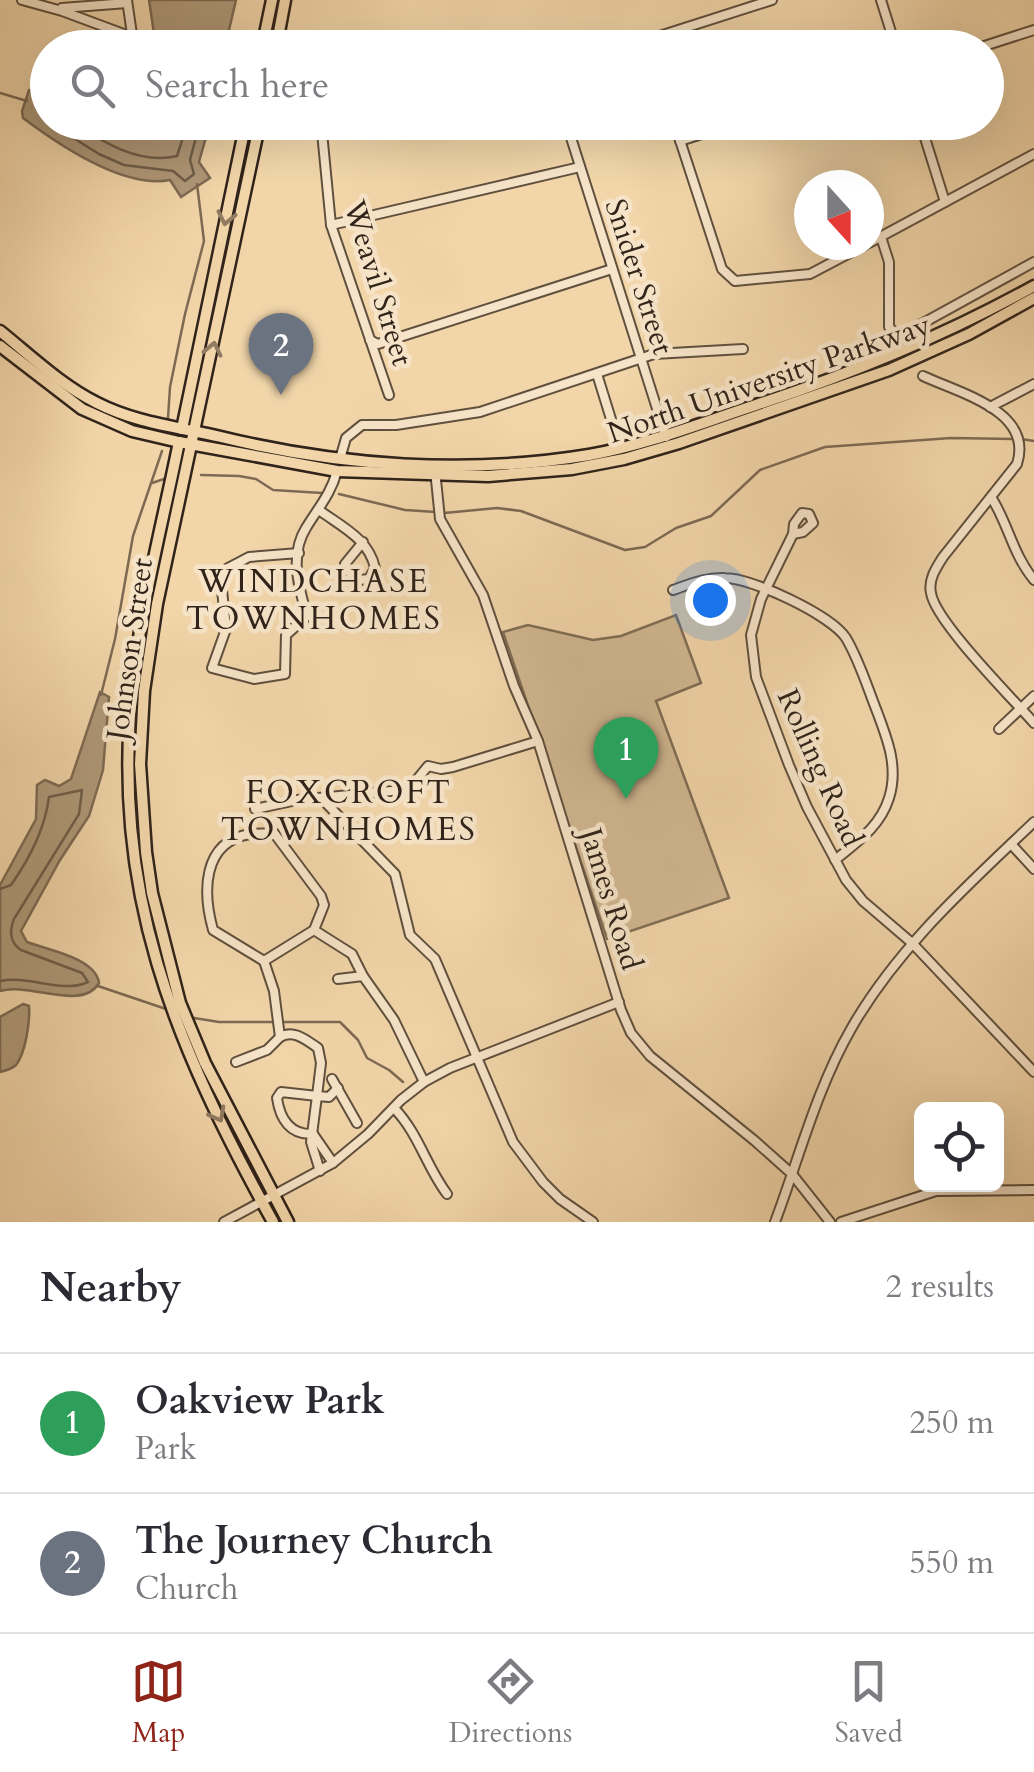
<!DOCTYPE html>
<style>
:root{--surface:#fff;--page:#f7f7f7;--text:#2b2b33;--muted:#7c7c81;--line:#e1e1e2;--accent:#8f2418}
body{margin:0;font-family:Cardo,serif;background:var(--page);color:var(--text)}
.controls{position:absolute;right:30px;bottom:30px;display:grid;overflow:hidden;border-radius:15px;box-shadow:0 10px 40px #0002}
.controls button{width:90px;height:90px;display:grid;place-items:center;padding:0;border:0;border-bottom:2px solid var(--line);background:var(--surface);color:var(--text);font:50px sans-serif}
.compass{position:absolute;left:794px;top:170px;width:90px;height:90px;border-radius:50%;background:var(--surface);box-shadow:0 10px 40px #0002;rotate:159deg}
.you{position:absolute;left:710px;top:600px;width:35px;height:35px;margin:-25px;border:8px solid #fff;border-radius:50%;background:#1a73e8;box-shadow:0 0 0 15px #1a73e833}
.badge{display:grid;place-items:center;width:65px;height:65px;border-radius:50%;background:var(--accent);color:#fff;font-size:32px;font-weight:700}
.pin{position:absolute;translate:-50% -82px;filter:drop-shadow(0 2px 5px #0008)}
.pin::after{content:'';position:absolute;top:52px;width:35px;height:30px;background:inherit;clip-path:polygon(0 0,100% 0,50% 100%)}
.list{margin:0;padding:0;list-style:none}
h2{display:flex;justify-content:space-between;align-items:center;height:130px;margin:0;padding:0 40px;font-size:42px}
h2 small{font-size:32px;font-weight:400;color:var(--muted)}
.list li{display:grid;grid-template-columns:65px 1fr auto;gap:30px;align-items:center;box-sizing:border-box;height:140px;padding:0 40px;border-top:2px solid var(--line)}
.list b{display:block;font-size:38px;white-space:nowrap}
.list p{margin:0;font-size:32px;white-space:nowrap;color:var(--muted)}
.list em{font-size:32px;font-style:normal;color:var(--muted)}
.icon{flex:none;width:55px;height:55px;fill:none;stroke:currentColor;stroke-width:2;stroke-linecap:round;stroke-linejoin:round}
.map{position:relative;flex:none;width:1034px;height:1222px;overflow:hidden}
.search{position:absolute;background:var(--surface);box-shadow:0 10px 40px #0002;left:30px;right:30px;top:30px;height:110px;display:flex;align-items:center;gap:25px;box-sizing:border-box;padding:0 35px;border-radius:55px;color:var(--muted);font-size:38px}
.sheet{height:410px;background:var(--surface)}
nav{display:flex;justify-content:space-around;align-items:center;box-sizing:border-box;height:140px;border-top:2px solid var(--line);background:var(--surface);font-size:28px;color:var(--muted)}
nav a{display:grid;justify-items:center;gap:5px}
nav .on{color:var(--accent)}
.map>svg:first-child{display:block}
.green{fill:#d1b892;stroke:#806e56;stroke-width:2.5}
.water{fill:#b09979;stroke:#7d6a53;stroke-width:2.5}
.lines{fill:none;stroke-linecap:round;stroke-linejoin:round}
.shore{stroke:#705e4a;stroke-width:2.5}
.stream{stroke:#7d6a53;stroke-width:2.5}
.minor-casing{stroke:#60503e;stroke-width:12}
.major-casing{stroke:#30231a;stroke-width:15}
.minor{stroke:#f7e4c8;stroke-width:8}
.major{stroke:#f2d6aa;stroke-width:10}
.oneway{stroke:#917c62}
.labels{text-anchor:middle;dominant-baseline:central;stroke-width:9;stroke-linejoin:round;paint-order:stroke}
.street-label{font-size:30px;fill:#30231a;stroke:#f7e4c8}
.neighbourhood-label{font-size:32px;letter-spacing:2.5px;fill:#30231a;stroke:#f7e4c8}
</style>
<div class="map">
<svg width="1034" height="1222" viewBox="0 0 1034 1222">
<rect width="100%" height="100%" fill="#f2d6aa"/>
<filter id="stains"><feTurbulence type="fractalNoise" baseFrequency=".002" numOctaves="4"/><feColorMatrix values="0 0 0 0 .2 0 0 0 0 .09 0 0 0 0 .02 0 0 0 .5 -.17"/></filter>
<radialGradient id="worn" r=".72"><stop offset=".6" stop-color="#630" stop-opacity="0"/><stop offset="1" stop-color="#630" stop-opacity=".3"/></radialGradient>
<!-- green -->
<polygon class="green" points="676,615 701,683 656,701 729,898 607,939 503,632 528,625 593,640 621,636"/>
<!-- water -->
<g class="water">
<polygon points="149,0 236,0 225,47 156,47"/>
<path d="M47 86 48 122 210 123 199 162 210 178 181 197 170 180C123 189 59 145 23 118L22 111 29 90Z"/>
<path d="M100 692 109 697 103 770 89 816 60 860 21 931 27 942C48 950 96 958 99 983 82 1012 29 982 0 991V885L36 819 37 785 45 780 59 786 71 779Z"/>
<path d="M23 1004 29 1006C30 1021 26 1052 16 1065 13 1068 4 1071 0 1072V1017Z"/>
</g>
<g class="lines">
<!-- shore -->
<g class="shore">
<polyline points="48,122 99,154 124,165 173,171 185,181 194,174 190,160 200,122"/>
<path d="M72 122C103 142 139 165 177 156L188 122"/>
<path d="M0 889 11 885C30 858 45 829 49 797L82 790 79 814 14 919C9 931 10 943 21 950L82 973 88 982C62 994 29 975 0 981"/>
</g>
<!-- stream -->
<g class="stream">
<polyline points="0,93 27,101"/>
<polyline points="168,418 170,387 185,314 204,241 197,184"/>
<polyline points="1021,439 1034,441"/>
<polyline points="201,475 239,476 256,479 273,490 322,493"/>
<polyline points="152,483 164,479"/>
<polyline points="339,494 405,510 436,512"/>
<polyline points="444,513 497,508 521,511 625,550 645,547 676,528 711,516 760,470 825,447 951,438 1013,439"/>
<polyline points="101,695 115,639 133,536 162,451"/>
<polyline points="98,986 166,1009"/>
<polyline points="194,1018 219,1022 340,1022 358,1040 367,1058 389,1070 403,1082"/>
</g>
<defs>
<g id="minor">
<polyline points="22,0 62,11 132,37"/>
<polyline points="127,0 134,48"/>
<polyline points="881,0 896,48"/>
<polyline points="62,8 127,3"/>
<polyline points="622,48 772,0"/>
<polyline points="978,48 1034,30"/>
<polyline points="321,122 331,225 389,395"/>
<polyline points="566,122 666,437"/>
<polyline points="674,122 722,269 735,281 810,274 865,245"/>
<polyline points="920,122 945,202"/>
<polyline points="680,141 739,122"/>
<polyline points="331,225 580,167"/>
<polyline points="881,237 889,262 889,327 895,333 905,333 1034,262"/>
<polyline points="869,243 1034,154"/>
<polyline points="370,340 378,344 612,269"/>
<polyline points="597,374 615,432"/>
<path d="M923 376C959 393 1034 411 1017 464L943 557C936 568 928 580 931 593 935 621 1012 698 1034 723"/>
<polyline points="990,407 1034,384"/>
<polyline points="340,459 346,438 362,425 396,425 480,412 654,354 743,349"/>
<polyline points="435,470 440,519 483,595 514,686 538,741 621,1010 631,1033 650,1056 755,1141 792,1174 830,1222"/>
<path d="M991 497C1008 523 1013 555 1034 580"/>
<path d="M319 510C342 527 369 539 375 568L369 579 359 580 350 573 345 564 363 542"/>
<polyline points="793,534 803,532 813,523 809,514 802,513 794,524 793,534 761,599 751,635 756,677 789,765 807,807 846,880 863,901 912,943 1034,1072"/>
<path d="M299 553 249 557 228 568 221 580 226 629 212 668 254 679 285 674 286 635 307 616C299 588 289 555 306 528 318 508 331 494 337 471"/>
<path d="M673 590C690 584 706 577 725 578 752 578 831 615 846 638 859 660 867 686 876 709 887 738 899 767 889 798 880 827 857 842 835 860"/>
<polyline points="999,729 1034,696"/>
<polyline points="322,799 395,874 410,935 435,959 513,1142 543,1182 560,1199 593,1222"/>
<polyline points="255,809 297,800 402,790 414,783 428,766 441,769 453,767 538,741"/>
<polyline points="1011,844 1034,869"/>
<path d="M314 930 264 961 213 930C203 894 201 842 250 834 258 833 266 834 274 833L321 896 324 905 314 930 352 954 363 976"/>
<polyline points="338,979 363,976 394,1020 424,1082"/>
<path d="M280 1037C294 1029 306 1040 318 1048L321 1063 317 1096 281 1092 277 1098C280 1119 290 1135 313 1134"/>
<polyline points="236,1062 267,1050 280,1037 274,991 264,961"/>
<polyline points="332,1079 357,1123"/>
<path d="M394 1108C419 1134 426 1166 447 1194"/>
<polyline points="313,1134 333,1163"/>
<polyline points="320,1171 311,1142 317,1096 329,1097 338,1088"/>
<polyline points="224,1222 333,1163 368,1134 401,1100 424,1082 450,1068 619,1002"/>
<path d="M775 1222C799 1158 817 1088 851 1029 897 948 967 886 1034 822"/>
<polyline points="841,1222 936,1191 1034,1190"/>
</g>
<g id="major">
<polyline points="262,48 272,0"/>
<polyline points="276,48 285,0"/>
<polyline points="260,122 157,604 144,691 140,764 146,852 152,893 180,1003 205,1063 288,1222"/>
<path d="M0 331C31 356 61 385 97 403 136 423 179 427 221 437 339 466 468 475 589 455 646 445 701 423 756 405 853 373 944 336 1034 286"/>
<polyline points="0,346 82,409 132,431 179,442 337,471 488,476 572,469 624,459 679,443 889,370 969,334 1034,298"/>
<polyline points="182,429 246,122"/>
<path d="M179 442C163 521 142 601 133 681 110 891 174 1043 273 1222"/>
</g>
</defs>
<!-- minor casing -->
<use href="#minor" class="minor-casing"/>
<!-- major casing -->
<use href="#major" class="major-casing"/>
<!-- minor -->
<use href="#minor" class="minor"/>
<!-- major -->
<use href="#major" class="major"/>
</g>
<!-- one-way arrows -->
<defs><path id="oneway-chevron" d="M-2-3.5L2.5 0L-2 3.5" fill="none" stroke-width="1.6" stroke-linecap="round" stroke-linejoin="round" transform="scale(2.5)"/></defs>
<g class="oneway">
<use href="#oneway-chevron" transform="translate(226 218) rotate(102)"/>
<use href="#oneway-chevron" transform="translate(213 349) rotate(-78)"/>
<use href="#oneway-chevron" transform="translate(218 1115) rotate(62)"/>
</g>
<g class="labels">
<!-- street labels -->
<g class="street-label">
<text transform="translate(639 277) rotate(72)">Snider Street</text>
<text transform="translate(378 283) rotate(73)">Weavil Street</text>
<text transform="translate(769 379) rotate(-19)">North University Parkway</text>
<text transform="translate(130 649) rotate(-82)">Johnson Street</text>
<text transform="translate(820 768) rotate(66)">Rolling Road</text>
<text transform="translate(611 899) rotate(73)">James Road</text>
</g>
<!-- neighbourhood labels -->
<g class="neighbourhood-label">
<text x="314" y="582">WINDCHASE<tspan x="314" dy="37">TOWNHOMES</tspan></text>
<text x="349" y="793">FOXCROFT<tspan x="349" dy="37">TOWNHOMES</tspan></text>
</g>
</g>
<rect width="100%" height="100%" filter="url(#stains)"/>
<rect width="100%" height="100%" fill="url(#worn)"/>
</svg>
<div class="controls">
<button><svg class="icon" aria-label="locate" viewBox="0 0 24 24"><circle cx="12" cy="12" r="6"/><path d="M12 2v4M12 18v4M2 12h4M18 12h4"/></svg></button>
</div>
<svg class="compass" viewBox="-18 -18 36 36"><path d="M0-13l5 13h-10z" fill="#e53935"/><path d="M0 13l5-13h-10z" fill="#7c7c81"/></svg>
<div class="you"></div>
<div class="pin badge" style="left:626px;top:799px;background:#2e9e5b">1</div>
<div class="pin badge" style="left:281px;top:395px;background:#6b7280">2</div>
<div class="search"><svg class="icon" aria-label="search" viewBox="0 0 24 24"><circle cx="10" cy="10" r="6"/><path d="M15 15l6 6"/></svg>Search here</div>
</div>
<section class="sheet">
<h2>Nearby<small>2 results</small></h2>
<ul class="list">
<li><span class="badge" style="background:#2e9e5b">1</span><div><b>Oakview Park</b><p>Park</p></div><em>250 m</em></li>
<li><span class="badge" style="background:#6b7280">2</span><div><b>The Journey Church</b><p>Church</p></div><em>550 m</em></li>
</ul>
</section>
<nav>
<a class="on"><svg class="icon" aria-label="map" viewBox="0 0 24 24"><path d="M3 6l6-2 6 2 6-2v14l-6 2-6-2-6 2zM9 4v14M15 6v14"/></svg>Map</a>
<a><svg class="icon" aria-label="directions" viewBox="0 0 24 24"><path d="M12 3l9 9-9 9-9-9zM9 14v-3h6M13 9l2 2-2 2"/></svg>Directions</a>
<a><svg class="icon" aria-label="saved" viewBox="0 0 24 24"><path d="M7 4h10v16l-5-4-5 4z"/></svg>Saved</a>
</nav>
